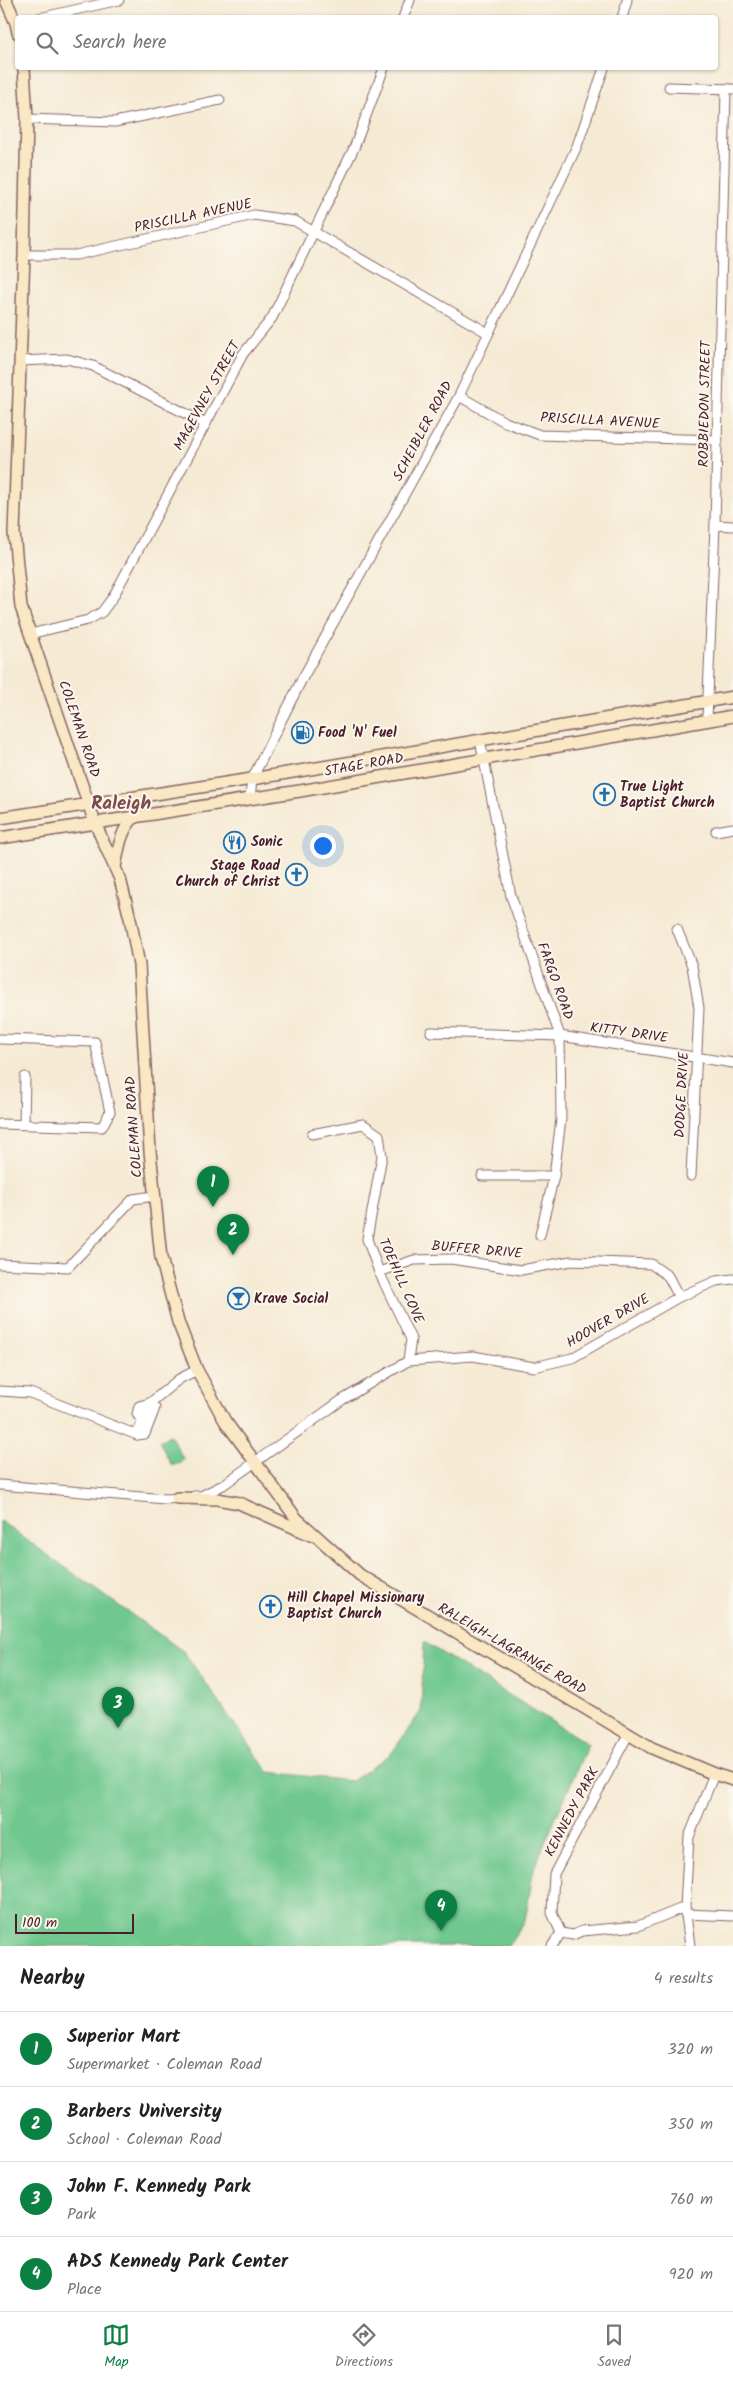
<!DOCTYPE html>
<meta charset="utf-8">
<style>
:root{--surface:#fff;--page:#f2f2f2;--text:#222;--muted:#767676;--line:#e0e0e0;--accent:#0b8043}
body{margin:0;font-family:Kalam,sans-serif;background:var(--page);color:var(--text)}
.scale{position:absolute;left:15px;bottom:12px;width:119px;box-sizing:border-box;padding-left:5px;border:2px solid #4a1f2b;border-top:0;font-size:14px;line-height:18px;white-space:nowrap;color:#4a1f2b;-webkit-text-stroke:4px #fbf7ec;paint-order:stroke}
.you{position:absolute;left:322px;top:845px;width:18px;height:18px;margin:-12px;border:4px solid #fff;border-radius:50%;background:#1a73e8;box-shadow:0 0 0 8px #1a73e833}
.badge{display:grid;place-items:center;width:32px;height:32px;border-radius:50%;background:var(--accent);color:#fff;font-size:16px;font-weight:700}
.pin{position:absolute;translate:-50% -41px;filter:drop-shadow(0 1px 2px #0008)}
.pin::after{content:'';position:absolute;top:26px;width:18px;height:15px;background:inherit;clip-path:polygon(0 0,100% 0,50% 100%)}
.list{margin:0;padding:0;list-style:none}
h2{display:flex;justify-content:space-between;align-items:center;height:65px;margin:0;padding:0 20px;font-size:21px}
h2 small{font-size:16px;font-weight:400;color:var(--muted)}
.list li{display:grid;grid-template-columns:32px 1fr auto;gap:15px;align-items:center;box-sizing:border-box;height:75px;padding:0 20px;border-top:1px solid var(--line)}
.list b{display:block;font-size:19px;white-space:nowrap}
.list p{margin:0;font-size:16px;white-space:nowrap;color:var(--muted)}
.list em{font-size:16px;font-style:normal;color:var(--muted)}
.icon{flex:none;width:28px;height:28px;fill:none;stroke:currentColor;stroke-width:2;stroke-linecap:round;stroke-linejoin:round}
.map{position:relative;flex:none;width:733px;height:1946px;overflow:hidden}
.search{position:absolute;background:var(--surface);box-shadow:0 1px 4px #0004;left:15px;right:15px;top:15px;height:55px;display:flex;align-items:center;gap:12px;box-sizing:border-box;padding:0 18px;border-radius:5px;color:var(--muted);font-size:19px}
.sheet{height:365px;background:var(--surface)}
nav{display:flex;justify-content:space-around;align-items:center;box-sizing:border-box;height:70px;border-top:1px solid var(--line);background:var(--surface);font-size:14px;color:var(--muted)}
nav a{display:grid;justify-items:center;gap:2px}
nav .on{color:var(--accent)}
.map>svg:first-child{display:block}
.green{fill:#70c88e;stroke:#5d745c}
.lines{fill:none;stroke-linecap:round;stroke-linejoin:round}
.street-casing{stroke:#866666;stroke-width:11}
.secondary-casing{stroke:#866666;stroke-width:14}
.street{stroke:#fff;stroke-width:9}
.secondary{stroke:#fae7c3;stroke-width:11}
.labels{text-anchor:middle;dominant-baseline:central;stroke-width:4;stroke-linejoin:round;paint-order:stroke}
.street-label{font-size:14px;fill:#4a1f2b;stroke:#fbf7ec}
.poi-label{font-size:14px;font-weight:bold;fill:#4a1f2b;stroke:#fbf7ec;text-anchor:start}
.district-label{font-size:19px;font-weight:bold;fill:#7e4d50;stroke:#fbf7ec}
</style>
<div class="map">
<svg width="733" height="1946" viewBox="0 0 733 1946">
<rect width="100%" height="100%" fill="#fbf7ec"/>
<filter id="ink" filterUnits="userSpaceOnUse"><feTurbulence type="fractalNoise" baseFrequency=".02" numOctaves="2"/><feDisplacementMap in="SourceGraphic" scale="10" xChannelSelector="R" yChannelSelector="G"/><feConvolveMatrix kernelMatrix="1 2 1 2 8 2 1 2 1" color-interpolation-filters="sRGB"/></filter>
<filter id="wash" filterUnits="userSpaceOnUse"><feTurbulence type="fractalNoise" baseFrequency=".0096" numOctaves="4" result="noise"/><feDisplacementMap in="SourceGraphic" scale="20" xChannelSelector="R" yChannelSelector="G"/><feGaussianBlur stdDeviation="1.12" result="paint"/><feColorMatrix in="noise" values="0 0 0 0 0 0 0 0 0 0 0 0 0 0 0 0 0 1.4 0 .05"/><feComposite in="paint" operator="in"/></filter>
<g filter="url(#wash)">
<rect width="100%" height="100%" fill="#f5ead4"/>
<!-- green -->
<g class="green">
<polygon points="170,1435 184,1460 172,1466 159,1441"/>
<polygon points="0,1521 184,1652 268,1772 351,1781 391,1754 421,1711 424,1642 588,1744 534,1868 525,1921 508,1946 0,1946"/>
</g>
</g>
<g filter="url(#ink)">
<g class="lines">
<defs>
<g id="street">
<polyline points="39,18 119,0"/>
<polyline points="403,18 410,0"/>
<polyline points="622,18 627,0"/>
<polyline points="669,87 733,89"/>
<polyline points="27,119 115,122 220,100"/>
<polyline points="24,255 76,255 254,215 295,221 488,333"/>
<polyline points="20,361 67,359 93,366 206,424"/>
<polyline points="459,396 505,422 540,435 718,440"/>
<polyline points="715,525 733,526"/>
<polyline points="30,634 88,620 102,612 113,597 243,354 272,318 354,148 384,68"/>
<polyline points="707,720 715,525 726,89"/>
<polyline points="480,740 511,896 560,1036 561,1119 554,1176 540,1235"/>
<polyline points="250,799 252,779 301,681 459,396 577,146 604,68"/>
<polyline points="716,831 733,828"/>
<polyline points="677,929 692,966 699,1008 691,1176"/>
<polyline points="431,1032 560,1036 733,1063"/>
<polyline points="0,1039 95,1042 110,1112 102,1127 0,1124"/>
<polyline points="24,1124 25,1077"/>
<polyline points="312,1134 363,1124 379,1135 382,1156 367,1239 379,1272 411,1339 408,1361"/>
<polyline points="482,1176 554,1176"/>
<polyline points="0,1264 68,1267 133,1199 154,1196"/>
<polyline points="379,1272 414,1260 451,1259 521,1270 571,1261 651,1264 668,1276 679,1297"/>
<polyline points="0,1391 30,1393 137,1435 145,1434 155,1408 150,1403"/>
<polyline points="142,1421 137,1414 139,1406 150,1403"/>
<polyline points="137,1435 150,1403 179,1379 197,1370"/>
<polyline points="0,1485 165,1499 182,1498"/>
<polyline points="194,1496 201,1496 223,1485 342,1400 408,1361 473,1356 534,1367 572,1358 679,1297 716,1281 733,1279"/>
<polyline points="685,1914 733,1916"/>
<polyline points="561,1933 552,1913 554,1874 628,1735"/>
<polyline points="561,1933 573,1935 582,1931 638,1926 685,1907"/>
<polyline points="552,1946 561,1933"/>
<polyline points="690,1946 685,1907 689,1837 714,1774"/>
</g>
<g id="secondary">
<polyline points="6,0 16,23 18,33"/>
<polyline points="24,68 27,119 24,255 14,533 21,607 95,823 120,879 130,918 139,965 150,1151 161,1258 178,1322 197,1370 225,1421 296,1518 360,1575 652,1748 714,1774 733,1780"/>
<polyline points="0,818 252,779 733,697"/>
<polyline points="0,838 300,791 733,716"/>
<path d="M115 867C119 847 120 832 134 817"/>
<polyline points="177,1498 217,1499 239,1503 311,1535"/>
</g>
</defs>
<!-- street casing -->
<use href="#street" class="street-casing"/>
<!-- secondary casing -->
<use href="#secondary" class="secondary-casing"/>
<!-- street -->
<use href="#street" class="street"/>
<!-- secondary -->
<use href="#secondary" class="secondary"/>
</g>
</g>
<!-- icons -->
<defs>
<symbol id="fuel-ring" viewBox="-11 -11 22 22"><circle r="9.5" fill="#fbf7ec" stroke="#1f6fb2" stroke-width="1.5"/><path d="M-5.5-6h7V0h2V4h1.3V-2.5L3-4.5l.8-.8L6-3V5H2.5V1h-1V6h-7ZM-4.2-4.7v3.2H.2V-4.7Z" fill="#1f6fb2"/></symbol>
<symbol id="church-ring" viewBox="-11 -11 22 22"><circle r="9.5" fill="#fbf7ec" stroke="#1f6fb2" stroke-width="1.5"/><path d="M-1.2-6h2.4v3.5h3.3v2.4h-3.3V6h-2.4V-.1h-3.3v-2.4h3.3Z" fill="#1f6fb2"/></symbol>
<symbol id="restaurant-ring" viewBox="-11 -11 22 22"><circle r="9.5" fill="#fbf7ec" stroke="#1f6fb2" stroke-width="1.5"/><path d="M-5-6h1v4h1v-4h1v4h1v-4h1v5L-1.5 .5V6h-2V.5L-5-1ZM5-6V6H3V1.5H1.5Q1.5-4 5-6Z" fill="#1f6fb2"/></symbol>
<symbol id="bar-ring" viewBox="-11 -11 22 22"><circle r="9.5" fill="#fbf7ec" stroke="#1f6fb2" stroke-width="1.5"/><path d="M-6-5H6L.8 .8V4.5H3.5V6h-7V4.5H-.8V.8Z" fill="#1f6fb2"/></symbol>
</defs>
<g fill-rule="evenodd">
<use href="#fuel-ring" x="290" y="720" width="25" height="25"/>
<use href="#church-ring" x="592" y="782" width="25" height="25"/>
<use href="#restaurant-ring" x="222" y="830" width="25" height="25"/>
<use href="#church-ring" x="284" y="862" width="25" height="25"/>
<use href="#bar-ring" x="226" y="1286" width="25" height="25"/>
<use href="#church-ring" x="258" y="1594" width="25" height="25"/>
</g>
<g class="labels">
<!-- street labels -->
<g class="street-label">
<text transform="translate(193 216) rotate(-12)">PRISCILLA AVENUE</text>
<text transform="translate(207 396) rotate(-61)">MAGEVNEY STREET</text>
<text transform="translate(705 404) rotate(-89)">ROBBIEDON STREET</text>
<text transform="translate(600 421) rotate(3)">PRISCILLA AVENUE</text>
<text transform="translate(423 431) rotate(-62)">SCHEIBLER ROAD</text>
<text transform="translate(79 729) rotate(71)">COLEMAN ROAD</text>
<text transform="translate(364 765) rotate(-10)">STAGE ROAD</text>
<text transform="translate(555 981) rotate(70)">FARGO ROAD</text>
<text transform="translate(629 1033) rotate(8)">KITTY DRIVE</text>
<text transform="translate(682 1095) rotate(-87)">DODGE DRIVE</text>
<text transform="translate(134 1127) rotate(-94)">COLEMAN ROAD</text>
<text transform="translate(477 1250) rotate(5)">BUFFER DRIVE</text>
<text transform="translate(401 1281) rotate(66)">TOEHILL COVE</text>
<text transform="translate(608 1321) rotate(-30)">HOOVER DRIVE</text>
<text transform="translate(512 1649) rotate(30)">RALEIGH-LAGRANGE ROAD</text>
<text transform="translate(572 1812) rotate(-62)">KENNEDY PARK</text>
</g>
<!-- poi labels -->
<g class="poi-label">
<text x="318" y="733">Food 'N' Fuel</text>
<text x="620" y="787">True Light<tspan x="620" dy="16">Baptist Church</tspan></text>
<text x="251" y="842">Sonic</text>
<text x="280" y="866" text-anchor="end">Stage Road<tspan x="280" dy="16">Church of Christ</tspan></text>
<text x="254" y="1299">Krave Social</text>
<text x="287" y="1598">Hill Chapel Missionary<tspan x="287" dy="16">Baptist Church</tspan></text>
</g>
<!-- district labels -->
<g class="district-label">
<text x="121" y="804">Raleigh</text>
</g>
</g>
</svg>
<div class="scale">100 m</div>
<div class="you"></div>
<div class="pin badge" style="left:213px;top:1207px">1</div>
<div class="pin badge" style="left:233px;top:1255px">2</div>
<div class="pin badge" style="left:118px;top:1728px">3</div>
<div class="pin badge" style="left:441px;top:1931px">4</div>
<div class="search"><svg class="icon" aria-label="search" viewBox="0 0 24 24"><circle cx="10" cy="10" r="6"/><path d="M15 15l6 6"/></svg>Search here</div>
</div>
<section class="sheet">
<h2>Nearby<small>4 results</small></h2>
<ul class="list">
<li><span class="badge">1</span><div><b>Superior Mart</b><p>Supermarket · Coleman Road</p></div><em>320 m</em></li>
<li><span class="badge">2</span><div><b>Barbers University</b><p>School · Coleman Road</p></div><em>350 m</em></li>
<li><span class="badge">3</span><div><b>John F. Kennedy Park</b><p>Park</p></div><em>760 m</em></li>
<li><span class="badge">4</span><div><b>ADS Kennedy Park Center</b><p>Place</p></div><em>920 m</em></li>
</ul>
</section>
<nav>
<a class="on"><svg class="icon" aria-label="map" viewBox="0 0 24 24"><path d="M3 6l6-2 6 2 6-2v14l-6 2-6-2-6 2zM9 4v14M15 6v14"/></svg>Map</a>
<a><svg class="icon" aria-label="directions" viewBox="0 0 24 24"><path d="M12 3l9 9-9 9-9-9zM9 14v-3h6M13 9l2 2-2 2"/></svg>Directions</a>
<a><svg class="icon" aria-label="saved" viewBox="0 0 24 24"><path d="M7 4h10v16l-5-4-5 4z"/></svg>Saved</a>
</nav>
